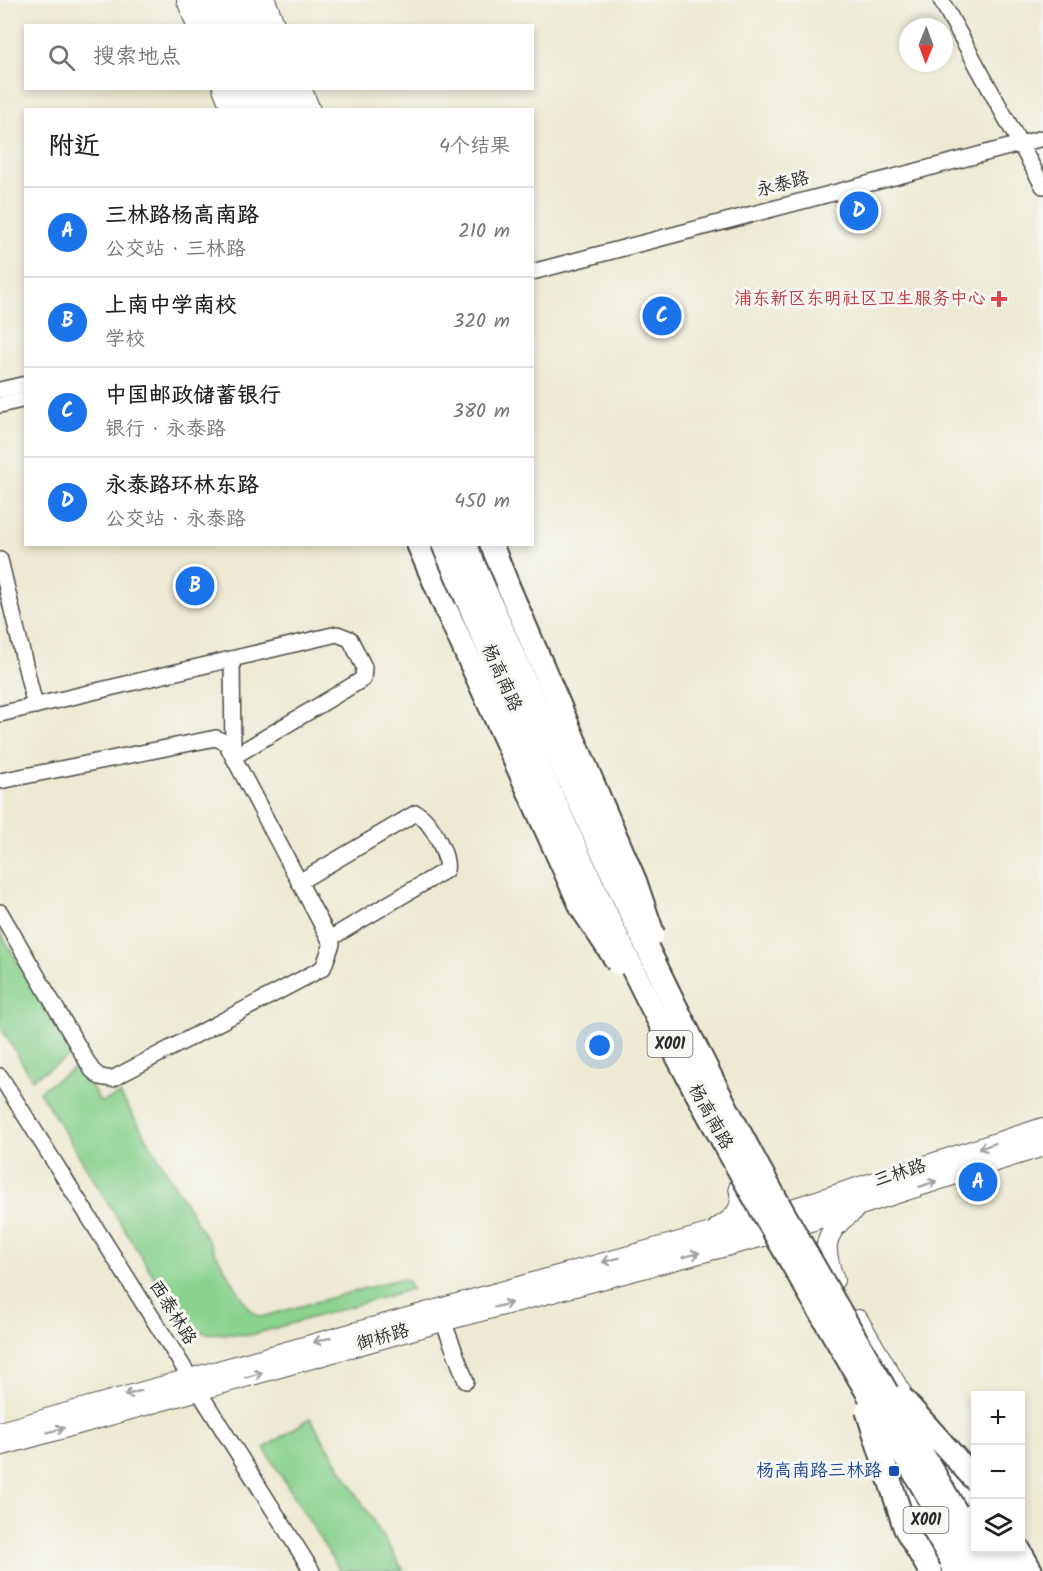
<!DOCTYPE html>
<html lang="zh">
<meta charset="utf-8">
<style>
:root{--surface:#fff;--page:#f2f2f2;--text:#202124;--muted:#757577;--line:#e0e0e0;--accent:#1a73e8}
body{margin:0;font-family:Kalam,"LXGW WenKai TC",sans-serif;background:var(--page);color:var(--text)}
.controls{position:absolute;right:18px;bottom:18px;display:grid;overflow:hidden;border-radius:0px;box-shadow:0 3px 9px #0003}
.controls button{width:54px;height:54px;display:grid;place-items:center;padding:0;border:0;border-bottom:2px solid var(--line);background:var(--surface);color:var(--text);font:30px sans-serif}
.compass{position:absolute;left:899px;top:18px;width:54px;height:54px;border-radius:50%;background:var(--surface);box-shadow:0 3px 9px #0003;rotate:181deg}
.you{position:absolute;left:600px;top:1046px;width:21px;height:21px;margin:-15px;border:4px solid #fff;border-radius:50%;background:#1a73e8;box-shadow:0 0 0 9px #1a73e833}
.badge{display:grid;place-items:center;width:39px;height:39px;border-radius:50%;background:var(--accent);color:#fff;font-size:20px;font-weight:700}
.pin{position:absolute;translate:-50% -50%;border:3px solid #fff;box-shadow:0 2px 6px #0006}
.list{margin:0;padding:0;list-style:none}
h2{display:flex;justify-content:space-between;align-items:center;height:78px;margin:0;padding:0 24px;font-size:26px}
h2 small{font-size:20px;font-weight:400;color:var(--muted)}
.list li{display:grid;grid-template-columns:39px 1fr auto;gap:18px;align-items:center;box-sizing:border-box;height:90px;padding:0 24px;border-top:2px solid var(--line)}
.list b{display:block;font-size:22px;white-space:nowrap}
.list p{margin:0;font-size:20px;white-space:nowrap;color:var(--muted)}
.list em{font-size:20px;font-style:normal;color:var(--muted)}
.icon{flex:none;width:33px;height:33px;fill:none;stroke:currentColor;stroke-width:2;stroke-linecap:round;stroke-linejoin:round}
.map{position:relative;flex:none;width:1043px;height:1571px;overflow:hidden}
.search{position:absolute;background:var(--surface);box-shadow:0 3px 9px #0003;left:24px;top:24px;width:510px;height:66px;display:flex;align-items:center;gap:15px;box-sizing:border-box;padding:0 21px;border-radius:0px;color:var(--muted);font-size:22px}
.panel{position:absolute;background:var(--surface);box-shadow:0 3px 9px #0003;left:24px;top:108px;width:510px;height:438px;border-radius:0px}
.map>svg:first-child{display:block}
.green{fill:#8ad28d;stroke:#5a7e5c;stroke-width:1.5}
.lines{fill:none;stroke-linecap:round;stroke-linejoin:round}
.minor-casing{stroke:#484844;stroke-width:18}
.major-casing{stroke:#484844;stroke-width:22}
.highway-casing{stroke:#484844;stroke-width:26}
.minor{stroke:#fff;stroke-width:15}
.major{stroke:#fff;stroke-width:20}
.highway{stroke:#fff;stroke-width:22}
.highway-bridge-casing{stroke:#484844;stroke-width:26;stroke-linecap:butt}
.highway-bridge{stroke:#fff;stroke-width:22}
.oneway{stroke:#a0a0a0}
.health-dot{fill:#e0444e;stroke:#f6f6f2;stroke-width:2}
.transit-dot{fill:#1a4fb4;stroke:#f6f6f2;stroke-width:2}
.labels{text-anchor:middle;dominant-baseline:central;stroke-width:6;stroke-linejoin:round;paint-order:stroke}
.shield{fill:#f6f6f2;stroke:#686867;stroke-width:1.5}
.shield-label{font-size:16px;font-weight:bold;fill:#2b2b2b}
.street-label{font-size:18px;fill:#2b2b2b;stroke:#f6f6f2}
.health-label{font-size:18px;fill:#be3a42;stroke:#f6f6f2;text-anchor:end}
.transit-label{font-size:18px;fill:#164399;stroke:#f6f6f2;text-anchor:end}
</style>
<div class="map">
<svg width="1043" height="1571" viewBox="0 0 1043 1571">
<rect width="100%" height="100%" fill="#f6f6f2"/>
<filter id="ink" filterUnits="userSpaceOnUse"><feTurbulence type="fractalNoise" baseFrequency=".0167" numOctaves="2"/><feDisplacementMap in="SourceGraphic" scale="12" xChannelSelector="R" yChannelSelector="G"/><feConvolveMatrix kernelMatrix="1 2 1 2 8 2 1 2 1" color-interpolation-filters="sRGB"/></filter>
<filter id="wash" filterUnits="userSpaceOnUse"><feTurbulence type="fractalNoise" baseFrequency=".008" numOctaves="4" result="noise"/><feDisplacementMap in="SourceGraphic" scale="24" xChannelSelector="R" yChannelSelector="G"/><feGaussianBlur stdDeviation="1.35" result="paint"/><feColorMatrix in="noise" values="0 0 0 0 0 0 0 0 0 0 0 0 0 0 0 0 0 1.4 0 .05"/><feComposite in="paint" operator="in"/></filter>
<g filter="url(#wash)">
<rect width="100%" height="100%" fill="#ede9d2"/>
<!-- green -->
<g class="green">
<polygon points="0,932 72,1055 32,1079 0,1026"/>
<polygon points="79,1065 101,1103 120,1094 249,1309 261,1317 399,1279 407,1280 412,1289 251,1335 205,1333 183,1324 39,1091"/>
<polygon points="310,1418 404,1571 340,1571 264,1448"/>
</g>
</g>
<g filter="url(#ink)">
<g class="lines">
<defs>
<g id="minor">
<polyline points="941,0 1043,186"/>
<polyline points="532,272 1043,138"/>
<polyline points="0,390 26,384"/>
<polyline points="0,405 26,399"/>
<polyline points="0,560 35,706"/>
<polyline points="232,659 233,754"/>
<polyline points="0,714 337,634 350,639 364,667 363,679 233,757"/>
<polyline points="0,781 216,738 226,743 332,944 323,968 112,1079 100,1077 92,1070 0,912"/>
<path d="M299 882 416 813C430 819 449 855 446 870L329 939"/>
<polyline points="0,1076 312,1571"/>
<polyline points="443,1321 466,1381"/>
</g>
<g id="major">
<polyline points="187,0 197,26"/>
<polyline points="218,0 228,26"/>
<polyline points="234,0 244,26"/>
<polyline points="265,0 275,26"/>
<polyline points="223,88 232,110"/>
<polyline points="255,88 263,110"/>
<polyline points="270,88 278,110"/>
<polyline points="301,88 310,110"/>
<path d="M718 1228C735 1218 745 1208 739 1188"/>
<path d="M834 1280C822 1247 823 1232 853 1211"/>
<polyline points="858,1320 910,1408"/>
<polyline points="0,1432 758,1220 1043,1128"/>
<polyline points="928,1438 976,1511"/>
<polyline points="883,1442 954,1571"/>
<polyline points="0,1446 443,1321 767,1235 1043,1146"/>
<polyline points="997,1548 1010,1571"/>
</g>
<g id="highway">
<polyline points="200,0 211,26"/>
<polyline points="250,0 263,26"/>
<polyline points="238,88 246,110"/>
<polyline points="289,88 297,110"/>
<polyline points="418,544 447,611"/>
<polyline points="491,544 508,586"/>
<polyline points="956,1512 976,1545"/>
<polyline points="942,1520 971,1571"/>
<polyline points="978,1548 991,1571"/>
<polyline points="1018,1548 1031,1571"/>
</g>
</defs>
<!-- minor casing -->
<use href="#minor" class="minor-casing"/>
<!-- major casing -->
<use href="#major" class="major-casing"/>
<!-- highway casing -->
<use href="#highway" class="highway-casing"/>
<!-- minor -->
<use href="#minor" class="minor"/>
<!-- major -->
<use href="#major" class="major"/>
<!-- highway -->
<use href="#highway" class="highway"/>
<defs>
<g id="highway-bridge">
<path d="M443 544C514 707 582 873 664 1031 750 1198 848 1358 942 1520"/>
<path d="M465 544C545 728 626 911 717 1089 791 1233 876 1371 956 1512"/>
<polyline points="508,586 635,881 653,934"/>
<polyline points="447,611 582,909 618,963"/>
<polyline points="901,1397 976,1481"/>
<polyline points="867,1410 905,1528 930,1571"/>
</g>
</defs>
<!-- highway-bridge casing -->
<use href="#highway-bridge" class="highway-bridge-casing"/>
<!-- highway-bridge -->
<use href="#highway-bridge" class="highway-bridge"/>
</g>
<!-- one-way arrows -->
<defs><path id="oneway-shaft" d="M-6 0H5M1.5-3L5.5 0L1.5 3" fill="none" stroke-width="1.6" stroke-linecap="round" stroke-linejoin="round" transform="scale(1.5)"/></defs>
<g class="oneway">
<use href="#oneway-shaft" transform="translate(987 1146) rotate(162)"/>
<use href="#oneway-shaft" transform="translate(928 1184) rotate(-18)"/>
<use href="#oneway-shaft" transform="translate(691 1255) rotate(-15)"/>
<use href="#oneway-shaft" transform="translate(611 1260) rotate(165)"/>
<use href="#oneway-shaft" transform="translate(503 1305) rotate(-15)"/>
<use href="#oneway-shaft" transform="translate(322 1340) rotate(165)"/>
<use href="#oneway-shaft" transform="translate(254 1375) rotate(-16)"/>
<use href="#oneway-shaft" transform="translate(133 1393) rotate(164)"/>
<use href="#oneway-shaft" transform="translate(56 1430) rotate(-15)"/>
</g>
</g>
<!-- markers -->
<path class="health-dot" d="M996 290h6v6h6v6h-6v6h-6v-6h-6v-6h6z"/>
<rect class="transit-dot" x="888" y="1465" width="12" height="12" rx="3"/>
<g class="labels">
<!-- shield labels -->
<g class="shield">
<rect x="647.5" y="1031" width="45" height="26" rx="4.5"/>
<rect x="903.5" y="1507" width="45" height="26" rx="4.5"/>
</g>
<g class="shield-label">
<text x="670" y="1044">X001</text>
<text x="926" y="1520">X001</text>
</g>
<!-- street labels -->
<g class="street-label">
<text transform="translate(783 185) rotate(-15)">永泰路</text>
<text transform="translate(501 678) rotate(66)">杨高南路</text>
<text transform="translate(710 1117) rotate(61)">杨高南路</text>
<text transform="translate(900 1174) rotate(-18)">三林路</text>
<text transform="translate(172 1313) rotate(58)">西泰林路</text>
<text transform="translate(383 1338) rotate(-16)">御桥路</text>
</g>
<!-- health labels -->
<g class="health-label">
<text x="986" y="299">浦东新区东明社区卫生服务中心</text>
</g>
<!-- transit labels -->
<g class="transit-label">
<text x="882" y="1471">杨高南路三林路</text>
</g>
</g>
</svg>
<div class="controls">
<button>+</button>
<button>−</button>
<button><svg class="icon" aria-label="layers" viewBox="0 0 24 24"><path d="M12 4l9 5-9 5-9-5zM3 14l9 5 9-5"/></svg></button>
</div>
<svg class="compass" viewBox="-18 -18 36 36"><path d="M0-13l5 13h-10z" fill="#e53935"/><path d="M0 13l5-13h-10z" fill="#757577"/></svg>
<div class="you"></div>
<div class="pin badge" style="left:978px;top:1182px">A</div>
<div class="pin badge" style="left:195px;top:586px">B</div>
<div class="pin badge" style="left:662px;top:316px">C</div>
<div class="pin badge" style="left:859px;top:211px">D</div>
<div class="search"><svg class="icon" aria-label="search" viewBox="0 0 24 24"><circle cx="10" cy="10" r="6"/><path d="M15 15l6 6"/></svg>搜索地点</div>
<section class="panel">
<h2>附近<small>4个结果</small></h2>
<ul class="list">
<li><span class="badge">A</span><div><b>三林路杨高南路</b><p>公交站 · 三林路</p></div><em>210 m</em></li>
<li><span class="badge">B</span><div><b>上南中学南校</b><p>学校</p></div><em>320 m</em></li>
<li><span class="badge">C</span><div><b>中国邮政储蓄银行</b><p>银行 · 永泰路</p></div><em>380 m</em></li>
<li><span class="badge">D</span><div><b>永泰路环林东路</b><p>公交站 · 永泰路</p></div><em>450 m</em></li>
</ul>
</section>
</div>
